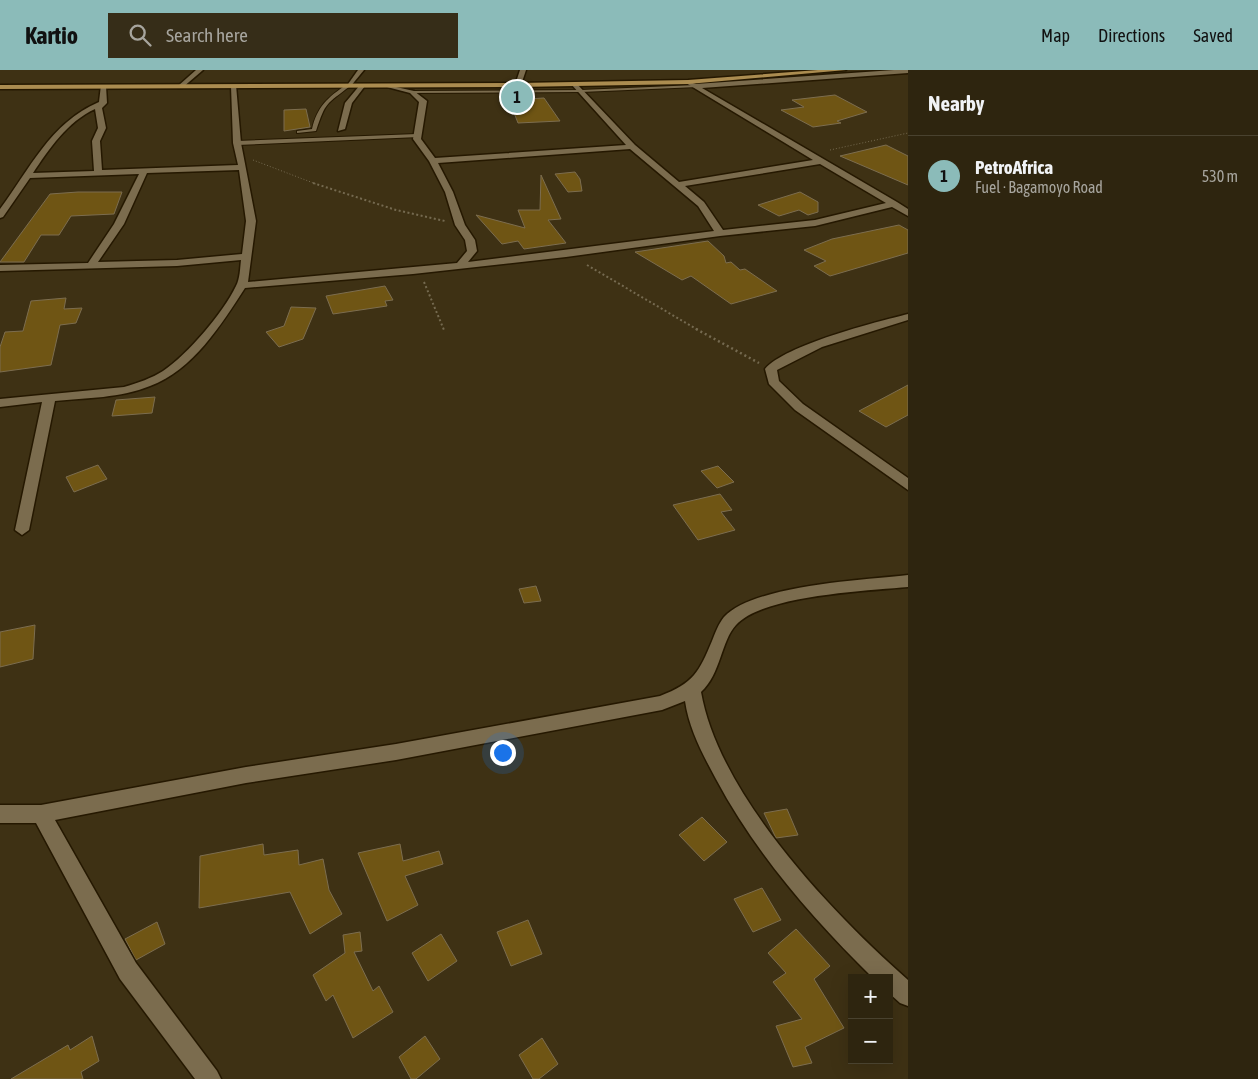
<!DOCTYPE html>
<meta charset="utf-8">
<style>
:root{--surface:#2e250f;--page:#362d18;--text:#f1f3f6;--muted:#a7a59e;--line:#49422f;--accent:#8bbbb9}
body{margin:0;font-family:"Asap Condensed",sans-serif;background:var(--page);color:var(--text)}
.controls{position:absolute;right:15px;bottom:15px;display:grid;overflow:hidden;border-radius:0px;box-shadow:0 5px 20px #0002}
.controls button{width:45px;height:45px;display:grid;place-items:center;padding:0;border:0;border-bottom:1px solid var(--line);background:var(--surface);color:var(--text);font:25px sans-serif}
.you{position:absolute;left:502px;top:682px;width:18px;height:18px;margin:-12px;border:4px solid #fff;border-radius:50%;background:#1a73e8;box-shadow:0 0 0 8px #1a73e833}
.badge{display:grid;place-items:center;width:32px;height:32px;border-radius:50%;background:var(--accent);color:#111;font-size:16px;font-weight:700}
.pin{position:absolute;translate:-50% -50%;border:2px solid #fff;box-shadow:0 1px 5px #0006}
.list{margin:0;padding:0;list-style:none}
h2{display:flex;justify-content:space-between;align-items:center;height:65px;margin:0;padding:0 20px;font-size:21px}
h2 small{font-size:16px;font-weight:400;color:var(--muted)}
.list li{display:grid;grid-template-columns:32px 1fr auto;gap:15px;align-items:center;box-sizing:border-box;height:80px;padding:0 20px;border-top:1px solid var(--line)}
.list b{display:block;font-size:19px;white-space:nowrap}
.list p{margin:0;font-size:16px;white-space:nowrap;color:var(--muted)}
.list em{font-size:16px;font-style:normal;color:var(--muted)}
.icon{flex:none;width:28px;height:28px;fill:none;stroke:currentColor;stroke-width:2;stroke-linecap:round;stroke-linejoin:round}
.map{position:relative;flex:none;width:908px;height:1009px;overflow:hidden}
header{display:flex;align-items:center;gap:30px;box-sizing:border-box;height:70px;padding:0 25px;background:var(--accent);color:#111}
header strong{font-size:24px}
nav{display:flex;gap:28px;margin-inline-start:auto;font-size:18px}
.search{width:350px;height:45px;background:var(--page);display:flex;align-items:center;gap:12px;box-sizing:border-box;padding:0 18px;border-radius:0px;color:var(--muted);font-size:19px}
main{display:flex}
aside{flex:1;background:var(--surface)}
.map>svg:first-child{display:block}
.building{fill:#6f5514;stroke:#7c6d4f}
.lines{fill:none;stroke-linecap:round;stroke-linejoin:round}
.service-casing{stroke:#251800;stroke-width:2}
.minor-casing{stroke:#251800;stroke-width:3}
.trunk-casing{stroke:#251800;stroke-width:3}
.path-far2{stroke:#756a50;stroke-width:1;stroke-dasharray:1 2;stroke-linecap:butt}
.path-far1{stroke:#756a50;stroke-width:2;stroke-dasharray:2 2.5;stroke-linecap:butt}
.path{stroke:#756a50;stroke-width:2.5;stroke-dasharray:2 3;stroke-linecap:butt}
.service{fill:#7b6c4e;fill-rule:evenodd}
.minor{fill:#7b6c4e;fill-rule:evenodd}
.trunk{fill:#ab8c50;fill-rule:evenodd}
</style>
<header>
<strong>Kartio</strong>
<div class="search"><svg class="icon" aria-label="search" viewBox="0 0 24 24"><circle cx="10" cy="10" r="6"/><path d="M15 15l6 6"/></svg>Search here</div>
<nav><a>Map</a><a>Directions</a><a>Saved</a></nav>
</header>
<main>
<div class="map">
<svg width="908" height="1009" viewBox="0 0 908 1009">
<rect width="100%" height="100%" fill="#3e3114"/>
<!-- building -->
<g class="building">
<polygon points="835,25 867,42 837,51 841,53 813,57 781,40 804,37 792,30"/>
<polygon points="544,28 560,51 518,53 509,30"/>
<polygon points="306,39 310,57 284,61 284,40"/>
<polygon points="886,75 908,86 908,115 840,86"/>
<polygon points="575,102 580,109 582,121 568,122 555,104"/>
<polygon points="541,105 561,149 548,150 566,173 524,179 518,171 502,174 476,145 525,158 518,140 540,140"/>
<polygon points="78,122 122,122 114,144 71,146 59,165 41,165 24,192 0,192 50,124"/>
<polygon points="800,122 818,132 818,142 808,145 799,140 779,146 758,135"/>
<polygon points="899,155 908,160 908,183 830,206 814,196 826,191 804,180 832,169"/>
<polygon points="708,171 724,186 726,193 731,192 740,200 745,199 777,221 731,234 691,206 682,210 635,182"/>
<polygon points="385,216 393,230 385,231 387,236 333,244 326,226"/>
<polygon points="66,228 64,239 82,238 76,253 60,255 51,295 0,302 0,277 5,262 23,261 31,231"/>
<polygon points="291,237 316,238 303,269 279,277 266,262 284,256"/>
<polygon points="908,315 908,345 886,357 859,341"/>
<polygon points="155,327 152,343 112,346 116,330"/>
<polygon points="98,395 107,409 74,422 66,407"/>
<polygon points="718,396 734,412 717,418 701,401"/>
<polygon points="720,424 732,440 721,442 735,460 698,470 673,435"/>
<polygon points="536,516 541,531 524,533 519,519"/>
<polygon points="35,555 33,589 0,597 0,562"/>
<polygon points="787,739 798,765 776,768 764,743"/>
<polygon points="702,747 727,772 704,791 679,765"/>
<polygon points="263,774 264,785 298,780 299,795 323,789 329,820 342,844 310,864 290,822 199,838 200,786"/>
<polygon points="400,774 403,791 439,781 443,794 405,806 418,835 387,851 358,783"/>
<polygon points="762,818 781,850 753,862 734,829"/>
<polygon points="528,850 542,884 511,896 497,862"/>
<polygon points="157,852 165,874 136,890 125,869"/>
<polygon points="796,859 830,896 814,909 844,958 805,977 812,993 793,997 776,956 802,949 773,912 786,903 768,883"/>
<polygon points="360,862 362,881 354,882 373,921 379,916 393,942 353,968 333,925 326,931 313,905 345,883 343,865"/>
<polygon points="441,864 457,891 428,911 412,883"/>
<polygon points="92,966 99,991 81,1002 83,1009 11,1009 68,975 70,980"/>
<polygon points="425,966 440,989 416,1009 411,1009 399,987"/>
<polygon points="542,968 558,994 539,1009 533,1009 519,985"/>
</g>
<g class="lines">
<defs>
<g id="service">
<path d="M346 15 350 16C326 35 326 31 316 61L297 63V61L312 59C317 37 328 27 346 15Z"/>
<polygon points="696,15 698,17 581,22 412,23 410,22 412,21 581,20"/>
<polygon points="417,64 419,67 237,75 234,73 237,71"/>
</g>
<g id="minor">
<polygon points="196,0 203,0 182,18 178,18 178,16"/>
<polygon points="358,0 364,0 350,17 346,17"/>
<polygon points="520,0 526,0 521,15 518,17 515,15"/>
<path d="M894 0H908V3L702 18 897 132 908 139V146L892 137 815 156 720 166 566 187 413 204 245 218C221 255 193 300 150 316 121 328 86 328 55 331L29 460 22 465 15 460 42 332 0 337V329L124 317C138 313 152 308 163 301 188 284 223 243 236 216 240 209 240 198 241 190L177 196 0 201V195L88 193 114 154 139 104 30 108 3 147 0 148V139C30 99 50 53 99 32L101 15 106 16 107 33 102 38 106 58 100 71 102 100 238 95 233 73 231 16 236 15 241 73 256 151 248 212 457 193 467 181 465 170 455 155 445 122 429 91 413 69 419 32 410 23 387 17V15L414 21 427 31 421 69 435 88 626 75 571 14 576 13 635 75 679 112 813 90 686 13V11L696 14ZM95 39 98 58 92 71 94 101 33 103C49 79 67 52 95 39ZM630 79 698 136 714 161 468 192 477 181 475 170 465 155 453 122 438 93ZM820 94 886 133 815 150 723 160 704 132 685 116ZM239 100 246 151 242 184 177 190 98 192 124 154 147 103Z"/>
<polygon points="360,15 365,16 352,33 345,59 338,61 345,33"/>
<path d="M908 244V250L822 277 777 300 779 311 803 334 908 408V420L795 340 769 314 765 299C785 275 876 252 908 244Z"/>
<path d="M908 505V517C866 521 764 525 736 555 721 571 721 604 701 622 719 725 832 843 908 910V936L900 933 889 923V908H873C812 848 756 784 716 709 703 685 689 659 685 631L662 640 396 690 246 713 55 750 136 893 217 1001 221 1009H195L120 909 36 753H0V735H41L246 697 396 674 660 626C694 613 699 602 712 571 715 563 719 553 724 547 754 515 864 510 908 505Z"/>
</g>
<polygon id="trunk" points="818,0 846,0 688,14 518,17 0,19 0,15 518,13 688,10"/>
</defs>
<!-- service casing -->
<use href="#service" class="service-casing"/>
<!-- minor casing -->
<use href="#minor" class="minor-casing"/>
<!-- trunk casing -->
<use href="#trunk" class="trunk-casing"/>
<!-- path-far2 -->
<g class="path-far2">
<polyline points="830,80 908,63"/>
<polyline points="253,90 316,114"/>
</g>
<!-- path-far1 -->
<g class="path-far1">
<polyline points="313,113 396,140 445,151"/>
<polyline points="587,195 698,260"/>
<polyline points="424,212 444,260"/>
</g>
<!-- path -->
<polyline class="path" points="696,259 759,293"/>
<!-- service -->
<use href="#service" class="service"/>
<!-- minor -->
<use href="#minor" class="minor"/>
<!-- trunk -->
<use href="#trunk" class="trunk"/>
</g>
</svg>
<div class="controls">
<button>+</button>
<button>−</button>
</div>
<div class="you"></div>
<div class="pin badge" style="left:517px;top:27px">1</div>
</div>
<aside>
<h2>Nearby<small></small></h2>
<ul class="list">
<li><span class="badge">1</span><div><b>PetroAfrica</b><p>Fuel · Bagamoyo Road</p></div><em>530 m</em></li>
</ul>
</aside>
</main>
